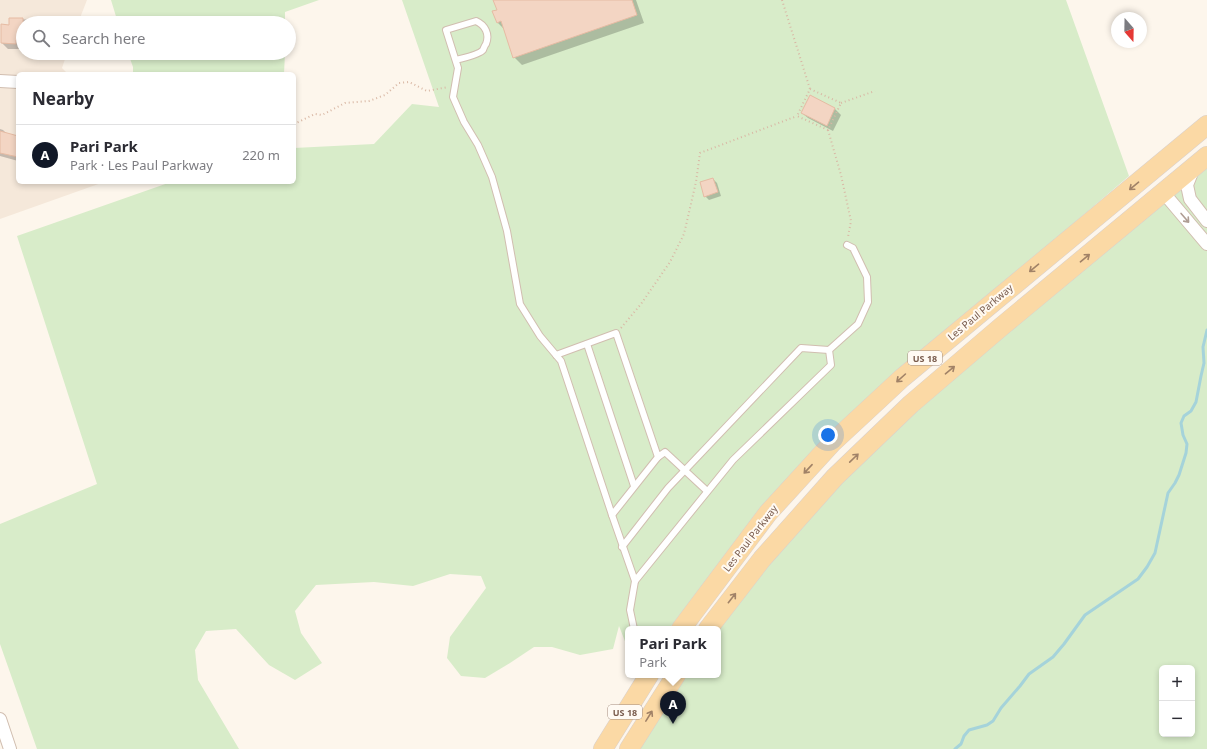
<!DOCTYPE html>
<meta charset="utf-8">
<style>
:root{--surface:#fff;--page:#f2f2f3;--text:#2b2b33;--muted:#7c7c81;--line:#e1e1e2;--accent:#111827}
body{margin:0;font-family:"Noto Sans",sans-serif;background:var(--page);color:var(--text)}
.controls{position:absolute;right:12px;bottom:12px;display:grid;overflow:hidden;border-radius:6px;box-shadow:0 2px 6px #0003}
.controls button{width:36px;height:36px;display:grid;place-items:center;padding:0;border:0;border-bottom:1px solid var(--line);background:var(--surface);color:var(--text);font:20px sans-serif}
.compass{position:absolute;left:1111px;top:12px;width:36px;height:36px;border-radius:50%;background:var(--surface);box-shadow:0 2px 6px #0003;rotate:160deg}
.you{position:absolute;left:828px;top:435px;width:14px;height:14px;margin:-10px;border:3px solid #fff;border-radius:50%;background:#1a73e8;box-shadow:0 0 0 6px #1a73e833}
.badge{display:grid;place-items:center;width:26px;height:26px;border-radius:50%;background:var(--accent);color:#fff;font-size:13px;font-weight:700}
.pin{position:absolute;translate:-50% -33px;filter:drop-shadow(0 1px 2px #0008)}
.pin::after{content:'';position:absolute;top:21px;width:14px;height:12px;background:inherit;clip-path:polygon(0 0,100% 0,50% 100%)}
.popup{position:absolute;left:625px;top:626px;width:96px;height:52px;box-sizing:border-box;display:grid;place-content:center;border-radius:6px;background:var(--surface);filter:drop-shadow(0 1px 3px #0005);font-size:13px;white-space:nowrap;color:var(--muted)}
.popup b{font-size:15px;color:var(--text)}
.popup::after{content:'';position:absolute;left:50%;top:100%;margin-left:-8px;border:8px solid transparent;border-top-color:var(--surface)}
.list{margin:0;padding:0;list-style:none}
h2{display:flex;justify-content:space-between;align-items:center;height:52px;margin:0;padding:0 16px;font-size:17px}
h2 small{font-size:13px;font-weight:400;color:var(--muted)}
.list li{display:grid;grid-template-columns:26px 1fr auto;gap:12px;align-items:center;box-sizing:border-box;height:60px;padding:0 16px;border-top:1px solid var(--line)}
.list b{display:block;font-size:15px;white-space:nowrap}
.list p{margin:0;font-size:13px;white-space:nowrap;color:var(--muted)}
.list em{font-size:13px;font-style:normal;color:var(--muted)}
.icon{flex:none;width:22px;height:22px;fill:none;stroke:currentColor;stroke-width:2;stroke-linecap:round;stroke-linejoin:round}
.map{position:relative;flex:none;width:1207px;height:749px;overflow:hidden}
.search{position:absolute;background:var(--surface);box-shadow:0 2px 6px #0003;left:16px;top:16px;width:280px;height:44px;display:flex;align-items:center;gap:10px;box-sizing:border-box;padding:0 14px;border-radius:22px;color:var(--muted);font-size:15px}
.panel{position:absolute;background:var(--surface);box-shadow:0 2px 6px #0003;left:16px;top:72px;width:280px;height:112px;border-radius:6px}
.map>svg:first-child{display:block}
.residential{fill:#f5e8da}
.green{fill:#d8ecc9;fill-rule:evenodd}
.shadow{fill:#0003}
.lines{fill:none;stroke-linecap:round;stroke-linejoin:round}
.stream{stroke:#a5d3da;stroke-width:3}
.building{fill:#f3d5c3;stroke:#e6bba3}
.service-casing{stroke:#d1beb0;stroke-width:8}
.minor-casing{stroke:#d1beb0;stroke-width:14}
.primary-casing{stroke:#dad1cd;stroke-width:20}
.path{stroke:#d9b8a5;stroke-width:2;stroke-dasharray:1 3;stroke-linecap:butt}
.service{stroke:#fff;stroke-width:6}
.minor{stroke:#fff;stroke-width:12}
.primary{stroke:#fbd9a5;stroke-width:19}
.oneway{stroke:#a18267}
.oneway2{stroke:#af9d94}
.labels{text-anchor:middle;dominant-baseline:central;stroke-width:4;stroke-linejoin:round;paint-order:stroke}
.shield{fill:#fffaf3;stroke:#a28b7f;stroke-width:1}
.shield-label{font-size:9px;font-weight:bold;fill:#7a5c4d}
.street-label{font-size:10px;fill:#7a5c4d;stroke:#fffaf3}
</style>
<div class="map">
<svg width="1207" height="749" viewBox="0 0 1207 749">
<rect width="100%" height="100%" fill="#fdf6ec"/>
<!-- residential -->
<polygon class="residential" points="0,0 87,0 78,23 23,23 23,53 67,53 62,68 68,74 18,74 18,182 104,182 0,219"/>
<!-- green -->
<g class="green">
<polygon points="111,0 319,0 285,12 285,23 118,23"/>
<polygon points="402,0 1066,0 1129,176 877,391 742,534 669,629 628,629 628,649 619,626 613,649 580,655 552,647 534,647 510,663 485,678 461,676 447,658 450,637 486,588 481,576 450,574 413,586 374,582 316,585 295,611 301,633 322,663 295,680 269,665 236,629 206,631 195,650 198,680 239,749 37,749 0,644 0,524 97,484 17,236 171,182 294,182 294,148 374,144 412,104 439,107"/>
<polygon points="128,53 285,53 284,74 133,74 133,67"/>
<path d="M1207 159V749H632L679 675H718V629L835 482ZM1162 668H1192V734H1162Z"/>
</g>
<!-- shadow -->
<g class="shadow">
<polygon points="494,0 636,0 644,23 522,65 514,57 504,29 497,22 498,10"/>
<polygon points="10,19 43,20 46,23 23,23 23,46 22,46 22,49 8,49 2,43 10,26"/>
<polygon points="810,97 835,109 841,115 833,131 808,118 802,113"/>
<polygon points="0,129 3,130 7,134 18,137 18,161 0,156"/>
<polygon points="713,179 717,183 721,196 709,200 705,196"/>
</g>
<g class="lines">
<!-- stream -->
<polyline class="stream" points="955,749 961,744 964,736 969,730 987,725 993,721 1001,708 1020,686 1029,674 1053,657 1064,644 1085,615 1138,579 1147,567 1155,553 1168,493 1175,483 1179,475 1186,453 1187,444 1183,435 1181,423 1184,416 1191,411 1196,402 1201,376 1204,363 1203,347 1207,330"/>
</g>
<!-- building -->
<g class="building">
<polygon points="493,0 632,0 637,15 513,58 501,21 497,23 492,11 497,10"/>
<polygon points="9,18 23,18 23,40 16,40 16,44 1,43 1,24 9,25"/>
<polygon points="810,95 835,108 827,126 801,113"/>
<polygon points="0,131 18,136 18,157 0,153"/>
<polygon points="713,178 718,192 704,197 700,182"/>
</g>
<g class="lines">
<defs>
<g id="service">
<path d="M456 60C463 58 479 55 483 50 483 50 485 45 486 44 490 34 485 25 476 21L446 30 458 68 453 97 464 122 478 145 492 177 507 231 520 304 540 336 561 361 612 515 635 581"/>
<polyline points="587,344 634,486"/>
<polyline points="556,355 616,333 658,457 665,452 707,491"/>
<polyline points="612,515 658,457"/>
<polyline points="622,547 668,488 801,348 829,350 858,324 868,302 867,277 853,248 847,245"/>
<polyline points="634,629 630,610 635,581 733,460 831,365 829,350"/>
</g>
<g id="minor">
<polyline points="0,81 18,82"/>
<polyline points="1193,170 1187,185 1190,199 1207,221"/>
<polyline points="1163,192 1207,244"/>
<polyline points="0,719 10,749"/>
</g>
<g id="primary">
<polyline points="681,629 768,513 832,443 902,378 1207,125"/>
<polyline points="708,629 762,559 835,477 911,404 1001,327 1207,156"/>
<polyline points="603,749 649,675"/>
<polyline points="629,749 676,675"/>
</g>
</defs>
<!-- service casing -->
<use href="#service" class="service-casing"/>
<!-- minor casing -->
<use href="#minor" class="minor-casing"/>
<!-- primary casing -->
<use href="#primary" class="primary-casing"/>
<!-- path -->
<g class="path">
<polyline points="782,0 810,89"/>
<polyline points="841,103 875,91"/>
<polyline points="294,124 315,114 322,115 345,103 369,101 385,95 399,83 409,82 427,91 448,87"/>
<polyline points="828,130 797,116 810,89 841,103 828,130 841,175 851,221 848,237"/>
<polyline points="621,328 641,304 670,262 684,234 696,182 700,153 797,116"/>
</g>
<!-- service -->
<use href="#service" class="service"/>
<!-- minor -->
<use href="#minor" class="minor"/>
<!-- primary -->
<use href="#primary" class="primary"/>
</g>
<!-- one-way arrows -->
<defs><path id="oneway-shaft" d="M-6 0H5M1.5-3L5.5 0L1.5 3" fill="none" stroke-width="1.6" stroke-linecap="round" stroke-linejoin="round"/></defs>
<g class="oneway">
<use href="#oneway-shaft" transform="translate(1134 186) rotate(140)"/>
<use href="#oneway-shaft" transform="translate(1085 258) rotate(-40)"/>
<use href="#oneway-shaft" transform="translate(1034 268) rotate(140)"/>
<use href="#oneway-shaft" transform="translate(950 370) rotate(-40)"/>
<use href="#oneway-shaft" transform="translate(901 378) rotate(138)"/>
<use href="#oneway-shaft" transform="translate(854 458) rotate(-44)"/>
<use href="#oneway-shaft" transform="translate(808 469) rotate(133)"/>
<use href="#oneway-shaft" transform="translate(732 598) rotate(-52)"/>
<use href="#oneway-shaft" transform="translate(649 716) rotate(-58)"/>
</g>
<use class="oneway2" href="#oneway-shaft" transform="translate(1185 218) rotate(49)"/>
<g class="labels">
<!-- shield labels -->
<g class="shield">
<rect x="908" y="351" width="34" height="14" rx="3"/>
<rect x="608" y="705" width="34" height="14" rx="3"/>
</g>
<g class="shield-label">
<text x="925" y="358">US 18</text>
<text x="625" y="712">US 18</text>
</g>
<!-- street labels -->
<g class="street-label">
<text transform="translate(980 312) rotate(-40)">Les Paul Parkway</text>
<text transform="translate(750 538) rotate(-52)">Les Paul Parkway</text>
</g>
</g>
</svg>
<div class="controls">
<button>+</button>
<button>−</button>
</div>
<svg class="compass" viewBox="-18 -18 36 36"><path d="M0-13l5 13h-10z" fill="#e53935"/><path d="M0 13l5-13h-10z" fill="#7c7c81"/></svg>
<div class="you"></div>
<div class="pin badge" style="left:673px;top:724px">A</div>
<div class="popup"><b>Pari Park</b>Park</div>
<div class="search"><svg class="icon" aria-label="search" viewBox="0 0 24 24"><circle cx="10" cy="10" r="6"/><path d="M15 15l6 6"/></svg>Search here</div>
<section class="panel">
<h2>Nearby<small></small></h2>
<ul class="list">
<li><span class="badge">A</span><div><b>Pari Park</b><p>Park · Les Paul Parkway</p></div><em>220 m</em></li>
</ul>
</section>
</div>
